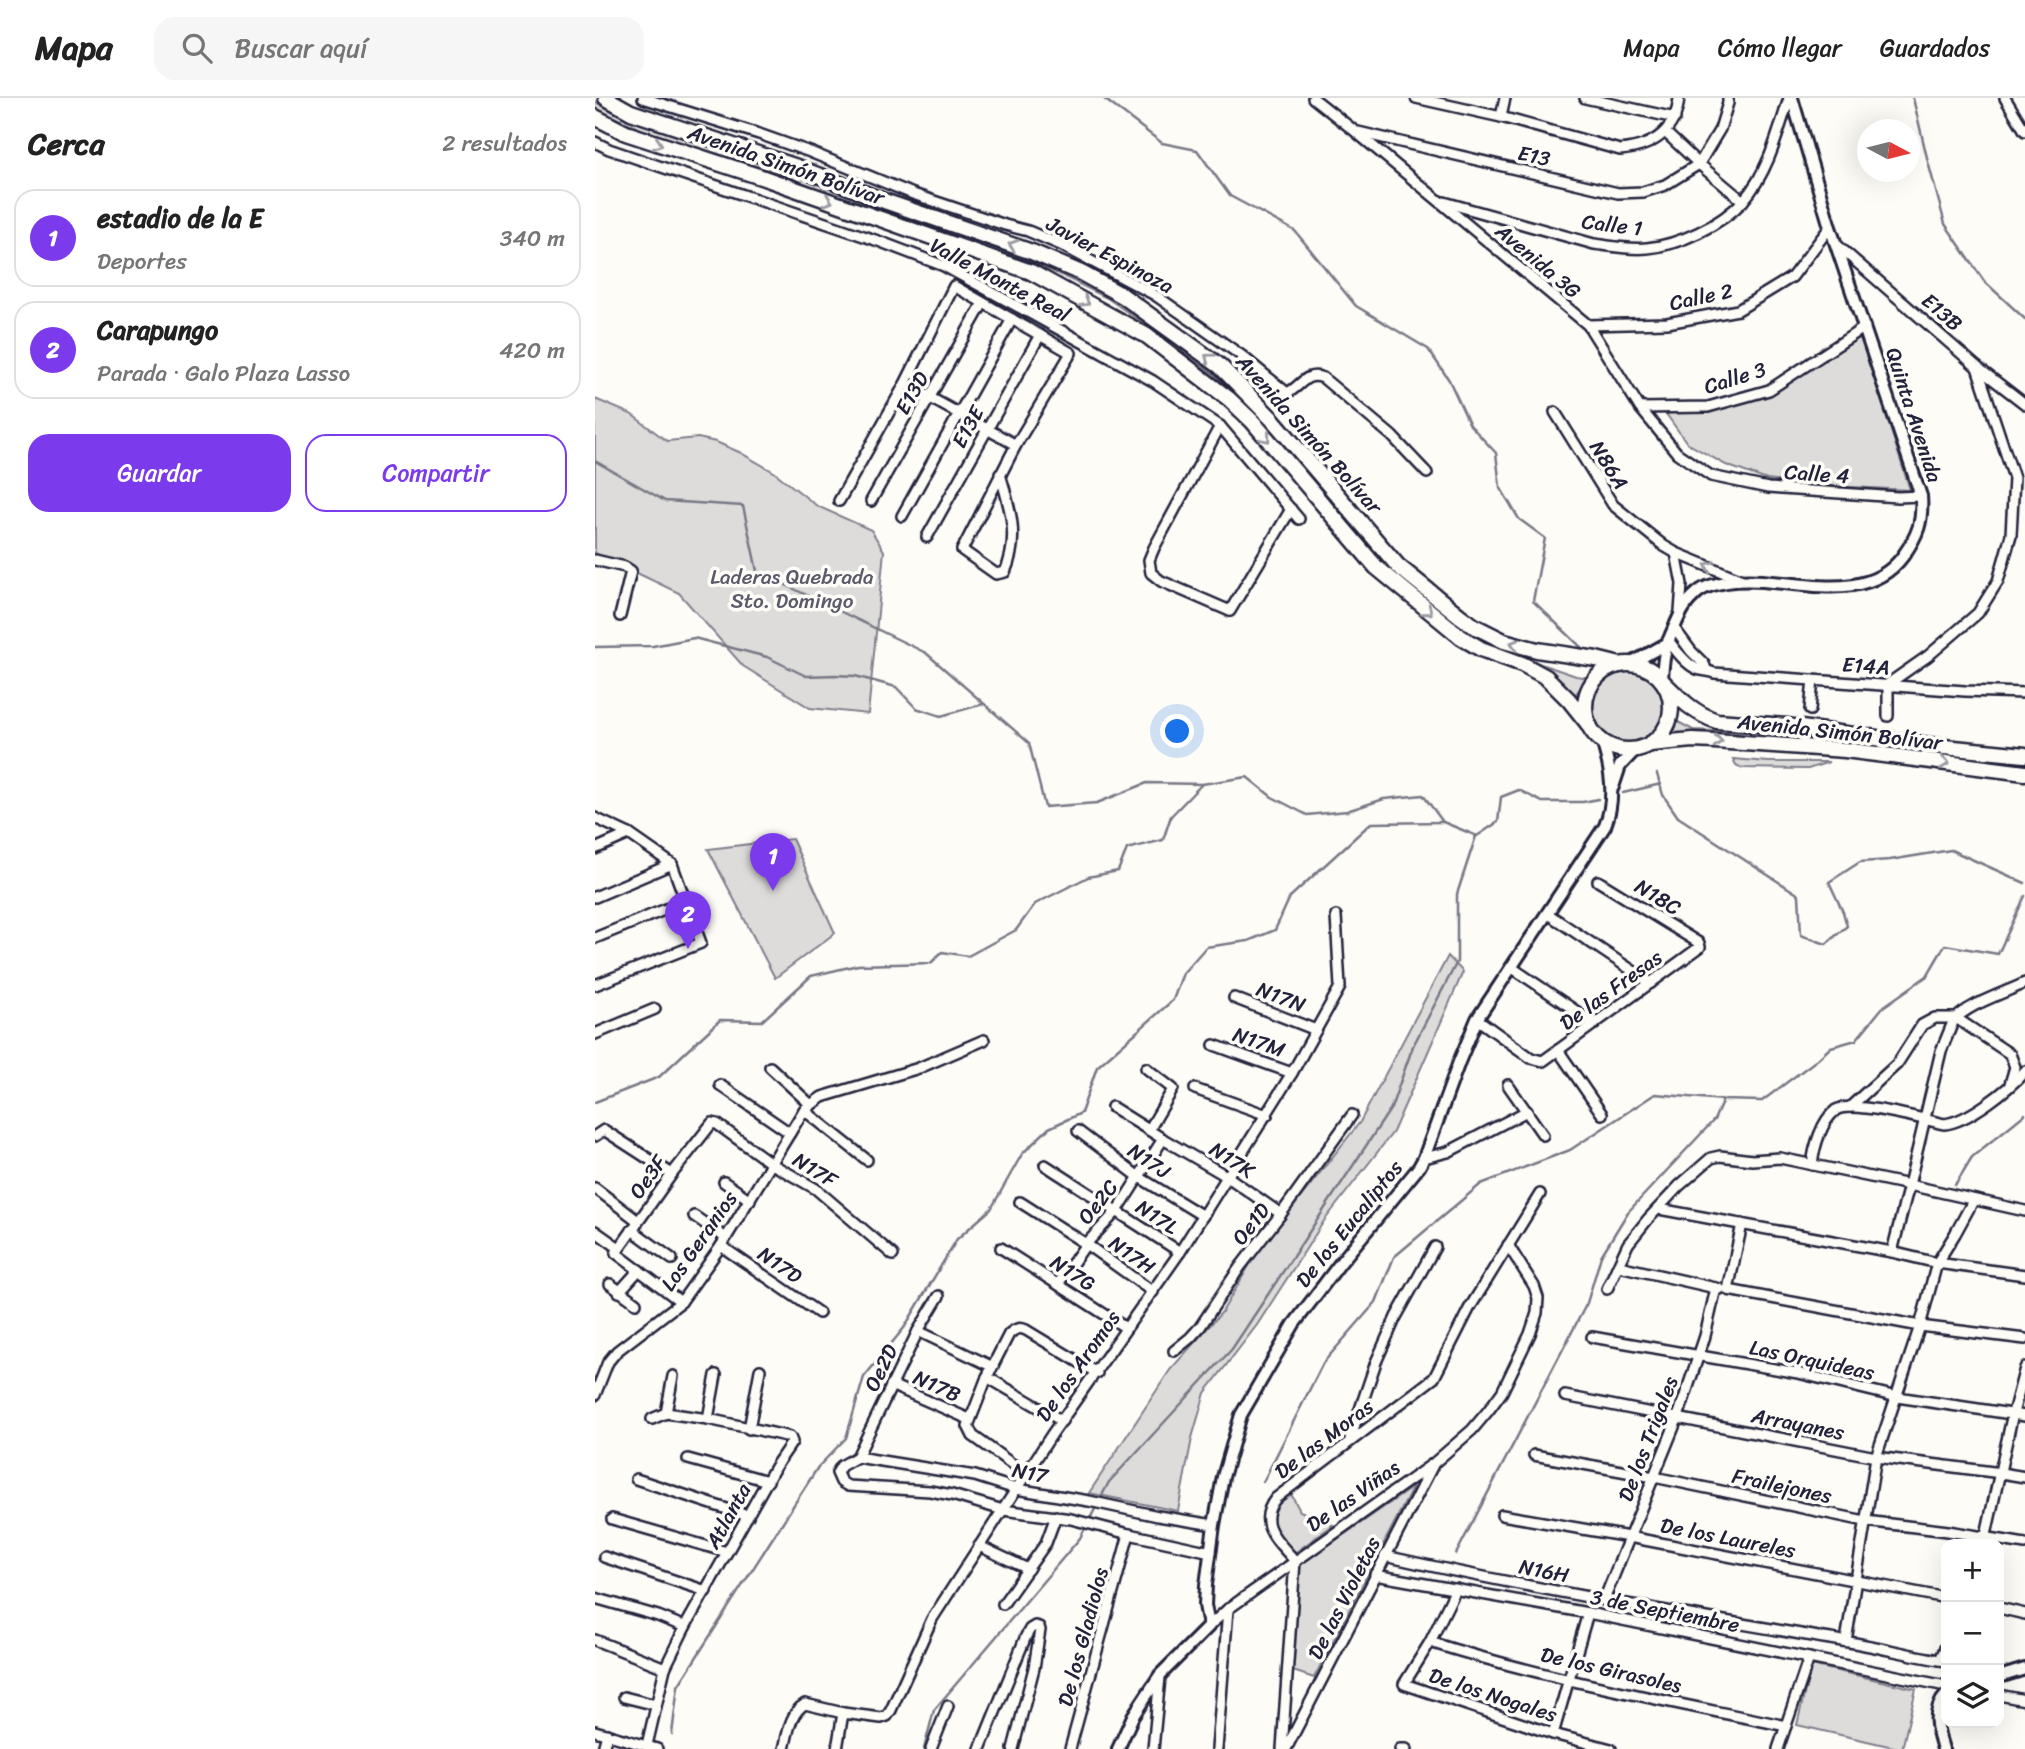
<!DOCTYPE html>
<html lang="es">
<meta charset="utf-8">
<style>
:root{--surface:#fff;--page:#f6f6f6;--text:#222;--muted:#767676;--line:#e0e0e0;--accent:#7c3aed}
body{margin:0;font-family:Sriracha,sans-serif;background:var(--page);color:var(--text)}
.controls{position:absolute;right:21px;bottom:21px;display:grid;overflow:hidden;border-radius:14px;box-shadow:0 7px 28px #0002}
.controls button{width:63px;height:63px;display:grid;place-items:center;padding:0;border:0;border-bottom:2px solid var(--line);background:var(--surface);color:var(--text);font:35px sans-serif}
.compass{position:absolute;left:1262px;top:21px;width:63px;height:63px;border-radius:50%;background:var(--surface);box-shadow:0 7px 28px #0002;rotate:97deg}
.you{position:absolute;left:583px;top:634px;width:24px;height:24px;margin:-18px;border:5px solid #fff;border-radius:50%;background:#1a73e8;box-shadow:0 0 0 10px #1a73e833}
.badge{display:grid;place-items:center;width:46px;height:46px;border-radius:50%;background:var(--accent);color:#fff;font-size:23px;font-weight:700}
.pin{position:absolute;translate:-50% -58px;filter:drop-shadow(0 2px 4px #0008)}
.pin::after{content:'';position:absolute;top:37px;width:24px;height:21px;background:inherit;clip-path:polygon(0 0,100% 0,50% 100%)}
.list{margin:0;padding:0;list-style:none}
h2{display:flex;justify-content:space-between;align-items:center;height:91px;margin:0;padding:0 28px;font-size:30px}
h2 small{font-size:23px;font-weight:400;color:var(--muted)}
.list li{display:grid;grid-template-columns:46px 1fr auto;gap:21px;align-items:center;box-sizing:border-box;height:98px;margin:0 14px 14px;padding:0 14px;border:2px solid var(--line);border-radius:21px}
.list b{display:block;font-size:26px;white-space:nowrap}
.list p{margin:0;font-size:23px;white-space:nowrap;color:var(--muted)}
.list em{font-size:23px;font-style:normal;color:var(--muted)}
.actions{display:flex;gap:14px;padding:21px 28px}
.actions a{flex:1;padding:16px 0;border:2px solid var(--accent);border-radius:21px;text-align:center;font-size:24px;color:var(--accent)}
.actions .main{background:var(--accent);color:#fff}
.icon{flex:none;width:38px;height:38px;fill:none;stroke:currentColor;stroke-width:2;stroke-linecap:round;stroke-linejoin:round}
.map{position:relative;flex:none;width:1430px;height:1651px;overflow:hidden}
header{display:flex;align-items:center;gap:42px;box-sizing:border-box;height:98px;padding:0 35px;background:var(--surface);border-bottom:2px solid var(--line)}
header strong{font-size:33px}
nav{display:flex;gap:38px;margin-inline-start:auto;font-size:24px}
.search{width:490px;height:63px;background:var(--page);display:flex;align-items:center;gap:18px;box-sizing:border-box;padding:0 24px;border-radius:21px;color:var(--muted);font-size:26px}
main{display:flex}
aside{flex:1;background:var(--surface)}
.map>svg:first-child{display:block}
.green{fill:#dddcdb;stroke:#807f8b;stroke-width:2}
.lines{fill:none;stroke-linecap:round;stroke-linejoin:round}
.stream{stroke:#787885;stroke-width:2.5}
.minor-casing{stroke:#22223b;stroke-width:14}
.tertiary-casing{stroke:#22223b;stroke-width:16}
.trunk-casing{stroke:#22223b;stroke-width:19}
.minor{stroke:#fdfcf7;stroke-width:9}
.tertiary{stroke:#fdfcf7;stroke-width:10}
.trunk{stroke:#fdfcf7;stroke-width:14}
.oneway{stroke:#9a9aa2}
.labels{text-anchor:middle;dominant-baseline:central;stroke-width:7;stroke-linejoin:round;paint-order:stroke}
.street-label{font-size:21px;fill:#22223b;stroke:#fdfcf7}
.park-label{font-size:21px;fill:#5a5a6b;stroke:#fdfcf7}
</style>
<header>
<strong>Mapa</strong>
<div class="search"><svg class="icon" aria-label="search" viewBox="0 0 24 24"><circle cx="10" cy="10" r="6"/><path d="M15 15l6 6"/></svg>Buscar aquí</div>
<nav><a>Mapa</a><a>Cómo llegar</a><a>Guardados</a></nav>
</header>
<main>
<aside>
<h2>Cerca<small>2 resultados</small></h2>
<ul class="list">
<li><span class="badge">1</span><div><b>estadio de la E</b><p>Deportes</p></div><em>340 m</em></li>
<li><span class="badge">2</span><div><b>Carapungo</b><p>Parada · Galo Plaza Lasso</p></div><em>420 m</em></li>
</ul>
<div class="actions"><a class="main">Guardar</a><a>Compartir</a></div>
</aside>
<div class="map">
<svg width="1430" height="1651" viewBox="0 0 1430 1651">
<rect width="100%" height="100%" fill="#fdfcf7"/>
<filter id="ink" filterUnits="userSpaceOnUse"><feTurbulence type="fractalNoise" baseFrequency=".0143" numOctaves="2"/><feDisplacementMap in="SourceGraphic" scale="14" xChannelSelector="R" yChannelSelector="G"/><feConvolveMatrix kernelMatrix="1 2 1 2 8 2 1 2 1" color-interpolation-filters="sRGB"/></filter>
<g filter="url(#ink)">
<!-- green -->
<g class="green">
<polygon points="0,4 39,22 203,76 301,115 448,164 514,196 621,271 677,325 788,464 833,502 858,519 906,548 946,566 981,578 994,580 979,598 959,588 919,558 893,546 854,523 784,466 702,363 658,314 618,276 561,234 512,200 466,177 427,161 363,142 262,106 178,73 50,33 0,11"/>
<polygon points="1266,239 1315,392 1216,387 1172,382 1131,367 1092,345 1069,313 1125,311 1179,294"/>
<polygon points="0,301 36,316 72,343 103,340 121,344 144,354 179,374 222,408 276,432 289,453 273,616 215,610 148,568 84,495 0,455"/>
<circle cx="1033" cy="611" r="39"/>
<polygon points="1083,624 1098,632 1257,639 1430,660 1430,666 1256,644 1174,641 1075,645"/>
<polygon points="1138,661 1173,664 1234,664 1213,671 1147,670 1141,667"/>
<polygon points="197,741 240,835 180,880 113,751"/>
<polygon points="853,858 868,874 798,1034 729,1123 662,1227 610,1295 597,1340 583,1413 494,1395 575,1272 627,1214 661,1156 765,1024"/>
<polygon points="818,1389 719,1580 698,1573 705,1467"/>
<path d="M696 1396 705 1413 738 1427 698 1456C677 1431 663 1419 696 1396Z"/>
<polygon points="1216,1567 1321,1591 1307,1651 1202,1627"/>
</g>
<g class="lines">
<!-- stream -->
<g class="stream">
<polyline points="508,0 567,45 602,52 635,98 700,133 761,208 833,251 854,282 875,327 901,355 905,389 924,421 950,440 938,503 989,552"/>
<polyline points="1318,0 1333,64 1350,126 1389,183 1430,221"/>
<polyline points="0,363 70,403 148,408 162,473 331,555 434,645 450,709 502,705 552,685 607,686 652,679 677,699 712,717 752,713 789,701 828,697 848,724 882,738 903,724 906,699 924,692 947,704 988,704 1003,701"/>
<polyline points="0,549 58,548 99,540 172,559 211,578 240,577 260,578 301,589 321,610 346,618 388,606"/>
<polyline points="1062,676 1068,697 1083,719 1204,797 1206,837 1231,846 1252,828 1248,814 1234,784 1265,764 1295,762 1356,752 1430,785"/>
<polyline points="1028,695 1066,686"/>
<polyline points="0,1004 64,979 125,922 167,923 216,878 263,867 336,865 347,854 373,858 421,832 440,806 493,779 523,773 532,751 568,742 576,718 607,686"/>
<polyline points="1360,1087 1377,1059 1430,1016"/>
<polyline points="668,1384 728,1265 781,1204 799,1159 886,1086 975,1052 1060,996 1128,1002 1167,1003 1223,961 1236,949 1261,942 1288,909 1332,878 1350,847 1403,856 1430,798"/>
<polyline points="504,1403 514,1384 637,1251 796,1010 818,948 862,864 862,796 881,738"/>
<polyline points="861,1456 992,1205 1006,1158 1033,1114 1119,1022 1128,1002"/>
<polyline points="77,1636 83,1588 223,1369 251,1340 269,1279 309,1230 362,1141 396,1111 427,1056 454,1030 486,1015 502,969 578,902 588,875 611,849 653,843 680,832 695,799 776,725 848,724"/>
<polyline points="329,1651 339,1612 485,1440 501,1409"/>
</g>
<defs>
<g id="minor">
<path d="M48 0 164 36 215 54 318 96 410 127 433 133 466 147 560 197 647 258 692 295C706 289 710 273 728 280L797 338 832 375"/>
<polyline points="718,0 761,34 993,227 1045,310 1082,355 1116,378 1173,390 1303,399 1326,398"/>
<path d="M821 0 906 19 1025 52C1057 49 1081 34 1084 0"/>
<polyline points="990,0 1080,20"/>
<polyline points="1410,0 1430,33"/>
<polyline points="906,19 910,0"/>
<polyline points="763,34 1023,95 1048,94 1070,87 1104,66 1125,31 1133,5 1133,0"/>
<polyline points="1071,35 1104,66 1148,103"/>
<polyline points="0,44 14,51 286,144 349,168 558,283 625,328 704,421"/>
<path d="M849 104 999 146C1016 148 1035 152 1052 150 1084 147 1126 127 1148 103 1173 75 1183 35 1194 0"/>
<polyline points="1242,147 1382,269 1430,306"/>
<polyline points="993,227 1072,225 1143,212 1197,179 1235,129"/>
<polyline points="310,286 421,347"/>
<polyline points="1045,310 1113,309 1174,292 1270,229"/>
<polyline points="960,314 1018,407 1069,448 1081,455 1147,482"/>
<polyline points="625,328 559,450 554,462 556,475 566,483 635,513 696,411"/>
<path d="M244 403 310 286 359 188 476 255 421 347 367 452 401 476 410 474C425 441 415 409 405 376"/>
<polyline points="276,403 388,205"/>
<polyline points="307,418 417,221"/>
<polyline points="332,439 445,237"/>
<polyline points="1081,455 1087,486 1085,514"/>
<polyline points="0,462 30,469 36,473 25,518"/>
<polyline points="1079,530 1096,553 1109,566 1111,571"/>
<path d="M1073 542C1080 551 1090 566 1102 571 1108 573 1113 572 1119 575L1370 593 1430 595"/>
<polyline points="1215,612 1218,582"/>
<polyline points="1293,618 1293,586 1333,558 1383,515 1403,483 1416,437 1419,380 1382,269"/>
<polyline points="0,720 34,736 77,766 106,845 0,887"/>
<polyline points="0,751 34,736"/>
<polyline points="0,799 77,766"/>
<polyline points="953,816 1056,885"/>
<polyline points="0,840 91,803"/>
<polyline points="916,869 1000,926"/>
<polyline points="639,900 721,932"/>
<polyline points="882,921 936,960 948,963 1105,849 1104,845 1003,783"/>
<polyline points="0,936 60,911"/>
<polyline points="619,947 697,975"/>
<polyline points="963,952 1007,1016"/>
<polyline points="175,969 216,1007"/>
<polyline points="551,970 578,991 554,1032"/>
<polyline points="125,987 195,1035"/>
<polyline points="913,987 948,1037"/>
<polyline points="600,991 672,1017"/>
<polyline points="517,1009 568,1041"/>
<polyline points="1255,1009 1302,966 1327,927 1340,920 1361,920 1415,956 1420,969 1415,986"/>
<polyline points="209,1012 272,1062"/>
<polyline points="483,1033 544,1079 608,1118"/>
<polyline points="0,1038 9,1032 77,1076"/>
<polyline points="829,1060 853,1054 932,1013"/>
<polyline points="450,1067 585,1154"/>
<path d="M1217 1067C1219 1050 1226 1023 1241 1012 1257 1002 1328 1021 1349 1026 1373 1024 1414 991 1430 973"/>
<polyline points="129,1084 155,1102"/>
<polyline points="0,1090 43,1123"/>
<polyline points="425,1104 491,1146 558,1194"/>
<polyline points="1064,1111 1297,1154 1342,1165 1430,1177"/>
<polyline points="99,1118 131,1140"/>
<polyline points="1147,1126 1133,1192 1325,1228 1430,1241"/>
<polyline points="37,1132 77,1161"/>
<polyline points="0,1133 24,1150"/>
<polyline points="126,1148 224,1215"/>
<polyline points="406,1150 531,1230"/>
<polyline points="1297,1154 1314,1087 1430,1113"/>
<polyline points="1024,1168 1125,1191"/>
<polyline points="15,1186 41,1205"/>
<polyline points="463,1186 491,1146 522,1113 568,1041 633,1079 686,1116"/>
<path d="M1012 1191 1033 1146 1053 1121 1084 1088 1116 1060 1125 1058 1157 1062 1185 1060 1314 1087 1346 953 1358 924C1370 907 1410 895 1430 885"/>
<polyline points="24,1194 44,1172"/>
<polyline points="86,1204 21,1155 77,1076 117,1025 122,1026 177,1066 221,1091 298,1157"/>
<polyline points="323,1233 398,1269"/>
<polyline points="997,1239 1203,1275 1302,1299 1430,1318"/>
<polyline points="579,1253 595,1240 605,1229 645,1169 686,1116 757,1017"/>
<polyline points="392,1279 467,1323"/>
<polyline points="296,1287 374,1321"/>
<polyline points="0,1297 13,1264 22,1253 86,1204 126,1148 209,1012 227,999 324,970 389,942"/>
<polyline points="970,1298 1281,1359 1406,1375 1430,1379"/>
<polyline points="71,1315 78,1278"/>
<polyline points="113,1321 121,1277"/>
<polyline points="154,1331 165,1272"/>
<polyline points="755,1341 781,1264 801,1219 840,1149"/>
<polyline points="939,1357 1059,1379 1270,1423 1353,1433 1430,1446"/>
<polyline points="262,1359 323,1233 344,1198"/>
<polyline points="93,1361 173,1383"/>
<path d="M431 1376 378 1338 373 1328 392 1279 414 1236C420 1231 424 1229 431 1232L502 1275"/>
<polyline points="41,1381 153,1418"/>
<polyline points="907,1417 1034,1439 1351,1500"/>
<polyline points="17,1421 132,1454"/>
<polyline points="1389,1446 1418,1315 1430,1270"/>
<polyline points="384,1448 433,1471"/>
<polyline points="616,1454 534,1436 476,1421 408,1412 357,1397 335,1393 253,1388 246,1384 242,1375 246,1368 262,1359 380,1378 421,1391 494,1403 563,1418 619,1427"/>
<path d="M790 1458C941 1492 1094 1517 1247 1543 1282 1548 1316 1558 1351 1563"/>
<polyline points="9,1459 111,1493"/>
<polyline points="780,1477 993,1515 1351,1588"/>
<polyline points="861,1491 835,1544 809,1586 958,1636 1016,1651"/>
<polyline points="0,1500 63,1518 90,1529"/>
<polyline points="1009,1502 1083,1319 1110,1238 1121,1190"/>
<polyline points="408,1506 451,1445 461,1418"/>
<polyline points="1404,1510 1430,1516"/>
<polyline points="614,1528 633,1511 839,1365 877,1332 893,1313 907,1294 935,1236 942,1215 943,1200 939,1188 913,1147"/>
<polyline points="0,1542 70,1570"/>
<polyline points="1251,1543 1281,1359 1325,1228 1342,1165 1360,1136 1378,1103"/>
<path d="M835 1544C951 1581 1072 1603 1191 1628"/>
<polyline points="1345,1562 1351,1548"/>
<polyline points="1404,1597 1430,1602"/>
<polyline points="29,1599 61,1607"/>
<polyline points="0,1633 62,1651"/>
<polyline points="958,1636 993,1515"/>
<polyline points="52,1647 70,1570 90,1529 180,1369 197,1344 195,1339 191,1338 113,1321 71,1315 57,1321"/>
<polyline points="8,1651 12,1636"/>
<path d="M189 1651C193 1635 195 1615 210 1606L248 1615 286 1620 292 1618 296 1612 337 1521 457 1336 585 1154 697 975 745 889 741 818"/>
<polyline points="242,1651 248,1615"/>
<polyline points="336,1651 353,1608"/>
<polyline points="385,1651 431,1538 435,1531 440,1528 444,1529 445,1532 439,1570 418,1651"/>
<polyline points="475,1651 534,1436"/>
<polyline points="558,1651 565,1579"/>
<polyline points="622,1651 633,1511"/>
<path d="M687 1651 700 1463C683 1443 660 1426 681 1400L839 1280 874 1211 945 1096"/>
<polyline points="691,1651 838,1367"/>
<polyline points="805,1651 811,1651"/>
<polyline points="1183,1651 1214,1560"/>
</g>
<g id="tertiary">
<polyline points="1035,566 1071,546"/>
<path d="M1067 582C1068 560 1070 549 1079 530 1085 516 1090 505 1102 495 1110 488 1121 486 1132 484 1188 475 1268 513 1308 458 1323 437 1328 424 1326 398L1235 129 1197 0"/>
<polyline points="1018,689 1025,668 1040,652"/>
<polyline points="1404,1579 1430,1571"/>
<path d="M523 1651 538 1618 565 1577 614 1528 610 1507 611 1487 619 1427 628 1379 646 1317 699 1226 746 1164 824 1069 829 1060 864 964 882 921 1010 728C1021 700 1016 671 1007 643"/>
<path d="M1348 1651C1342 1632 1336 1613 1351 1597"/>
</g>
<g id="trunk">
<polyline points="11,0 36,14 202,69 292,104 437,154 486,175 528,198 625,268 678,322 803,468 865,518 879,528 909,543 942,552 1001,561 1025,567"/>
<polyline points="0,19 31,35 169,80 436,174 552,238 634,301 658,324 781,469 866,539 886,551 927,566 951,579 974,602 994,627"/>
<circle cx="1033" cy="609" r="43"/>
<path d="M1069 585C1085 601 1100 616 1122 623L1191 628 1349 649 1430 657"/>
<polyline points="1055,646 1097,642 1119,643 1250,652 1430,675"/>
</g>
</defs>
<!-- minor casing -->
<use href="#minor" class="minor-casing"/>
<!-- tertiary casing -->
<use href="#tertiary" class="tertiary-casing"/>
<!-- trunk casing -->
<use href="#trunk" class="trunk-casing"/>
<!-- minor -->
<use href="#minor" class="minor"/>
<!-- tertiary -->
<use href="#tertiary" class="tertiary"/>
<!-- trunk -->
<use href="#trunk" class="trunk"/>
</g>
<!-- one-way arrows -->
<defs><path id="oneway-chevron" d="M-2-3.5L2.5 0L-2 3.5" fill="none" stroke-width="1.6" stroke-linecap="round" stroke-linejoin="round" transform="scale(1.75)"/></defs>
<g class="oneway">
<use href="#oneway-chevron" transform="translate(63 46) rotate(18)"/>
<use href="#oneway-chevron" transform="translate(233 103) rotate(19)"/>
<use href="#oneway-chevron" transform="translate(418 147) rotate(-161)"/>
<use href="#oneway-chevron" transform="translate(490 204) rotate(29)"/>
<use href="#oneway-chevron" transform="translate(614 260) rotate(-143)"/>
<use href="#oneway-chevron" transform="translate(671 340) rotate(50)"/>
<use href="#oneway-chevron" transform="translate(1114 468) rotate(-157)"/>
<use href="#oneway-chevron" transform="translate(833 513) rotate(39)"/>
<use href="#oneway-chevron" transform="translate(920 546) rotate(-165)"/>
<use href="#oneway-chevron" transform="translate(1123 643) rotate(3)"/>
<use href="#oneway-chevron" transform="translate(1350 665) rotate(7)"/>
</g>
</g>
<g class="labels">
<!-- street labels -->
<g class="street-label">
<text transform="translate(939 58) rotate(13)">E13</text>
<text transform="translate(191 67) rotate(19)">Avenida Simón Bolívar</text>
<text transform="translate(1017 127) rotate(7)">Calle 1</text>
<text transform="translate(515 157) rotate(28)">Javier Espinoza</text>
<text transform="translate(943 163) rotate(40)">Avenida 3G</text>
<text transform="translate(405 182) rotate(28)">Valle Monte Real</text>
<text transform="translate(1106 199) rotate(-12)">Calle 2</text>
<text transform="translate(1347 214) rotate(41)">E13B</text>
<text transform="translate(1140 280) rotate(-17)">Calle 3</text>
<text transform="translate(317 295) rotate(-60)">E13D</text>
<text transform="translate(1319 317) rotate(72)">Quinta Avenida</text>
<text transform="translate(373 329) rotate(-61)">E13E</text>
<text transform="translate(714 336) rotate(48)">Avenida Simón Bolívar</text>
<text transform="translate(1014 367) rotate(58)">N86A</text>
<text transform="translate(1222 376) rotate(4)">Calle 4</text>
<text transform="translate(1271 568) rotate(4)">E14A</text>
<text transform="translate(1245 634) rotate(6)">Avenida Simón Bolívar</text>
<text transform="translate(1063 799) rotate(31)">N18C</text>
<text transform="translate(1016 892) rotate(-36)">De las Fresas</text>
<text transform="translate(686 899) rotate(21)">N17N</text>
<text transform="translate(664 944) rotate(19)">N17M</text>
<text transform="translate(637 1062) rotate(33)">N17K</text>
<text transform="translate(554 1063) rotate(34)">N17J</text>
<text transform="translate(220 1072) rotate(32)">N17F</text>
<text transform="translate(53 1079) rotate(-54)">Oe3F</text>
<text transform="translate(503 1104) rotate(-51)">Oe2C</text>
<text transform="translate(562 1119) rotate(33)">N17L</text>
<text transform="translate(656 1126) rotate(-52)">Oe1D</text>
<text transform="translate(754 1126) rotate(-51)">De los Eucaliptos</text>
<text transform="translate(104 1143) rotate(-55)">Los Geranios</text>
<text transform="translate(537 1157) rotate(35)">N17H</text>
<text transform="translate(185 1167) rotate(34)">N17D</text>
<text transform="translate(478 1175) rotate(33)">N17G</text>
<text transform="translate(1217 1262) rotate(12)">Las Orquideas</text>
<text transform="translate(483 1268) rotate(-55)">De los Aromos</text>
<text transform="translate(286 1270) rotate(-64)">Oe2D</text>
<text transform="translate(342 1288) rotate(24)">N17B</text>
<text transform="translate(1203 1326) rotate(11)">Arrayanes</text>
<text transform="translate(729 1341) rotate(-37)">De las Moras</text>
<text transform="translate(1053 1341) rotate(-69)">De los Trigales</text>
<text transform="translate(435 1375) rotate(11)">N17</text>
<text transform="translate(1187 1388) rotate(12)">Frailejones</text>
<text transform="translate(758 1398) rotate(-35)">De las Viñas</text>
<text transform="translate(133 1418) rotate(-61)">Atlanta</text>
<text transform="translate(1133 1440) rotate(11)">De los Laureles</text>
<text transform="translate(949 1473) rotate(11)">N16H</text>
<text transform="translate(749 1500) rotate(-63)">De las Violetas</text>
<text transform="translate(1070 1513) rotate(11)">3 de Septiembre</text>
<text transform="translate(488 1539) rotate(-75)">De los Gladiolos</text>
<text transform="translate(1016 1572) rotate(13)">De los Girasoles</text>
<text transform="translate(898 1597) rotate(18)">De los Nogales</text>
</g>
<!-- park labels -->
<g class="park-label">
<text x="197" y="479">Laderas Quebrada<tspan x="197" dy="24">Sto. Domingo</tspan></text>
</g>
</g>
</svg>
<div class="controls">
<button>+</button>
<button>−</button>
<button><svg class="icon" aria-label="layers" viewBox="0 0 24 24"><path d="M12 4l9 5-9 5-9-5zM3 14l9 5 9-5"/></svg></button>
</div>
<svg class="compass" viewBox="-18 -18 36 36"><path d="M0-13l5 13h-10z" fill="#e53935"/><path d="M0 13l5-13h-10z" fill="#767676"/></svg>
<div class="you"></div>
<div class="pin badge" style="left:178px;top:793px">1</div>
<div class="pin badge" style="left:93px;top:851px">2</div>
</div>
</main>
